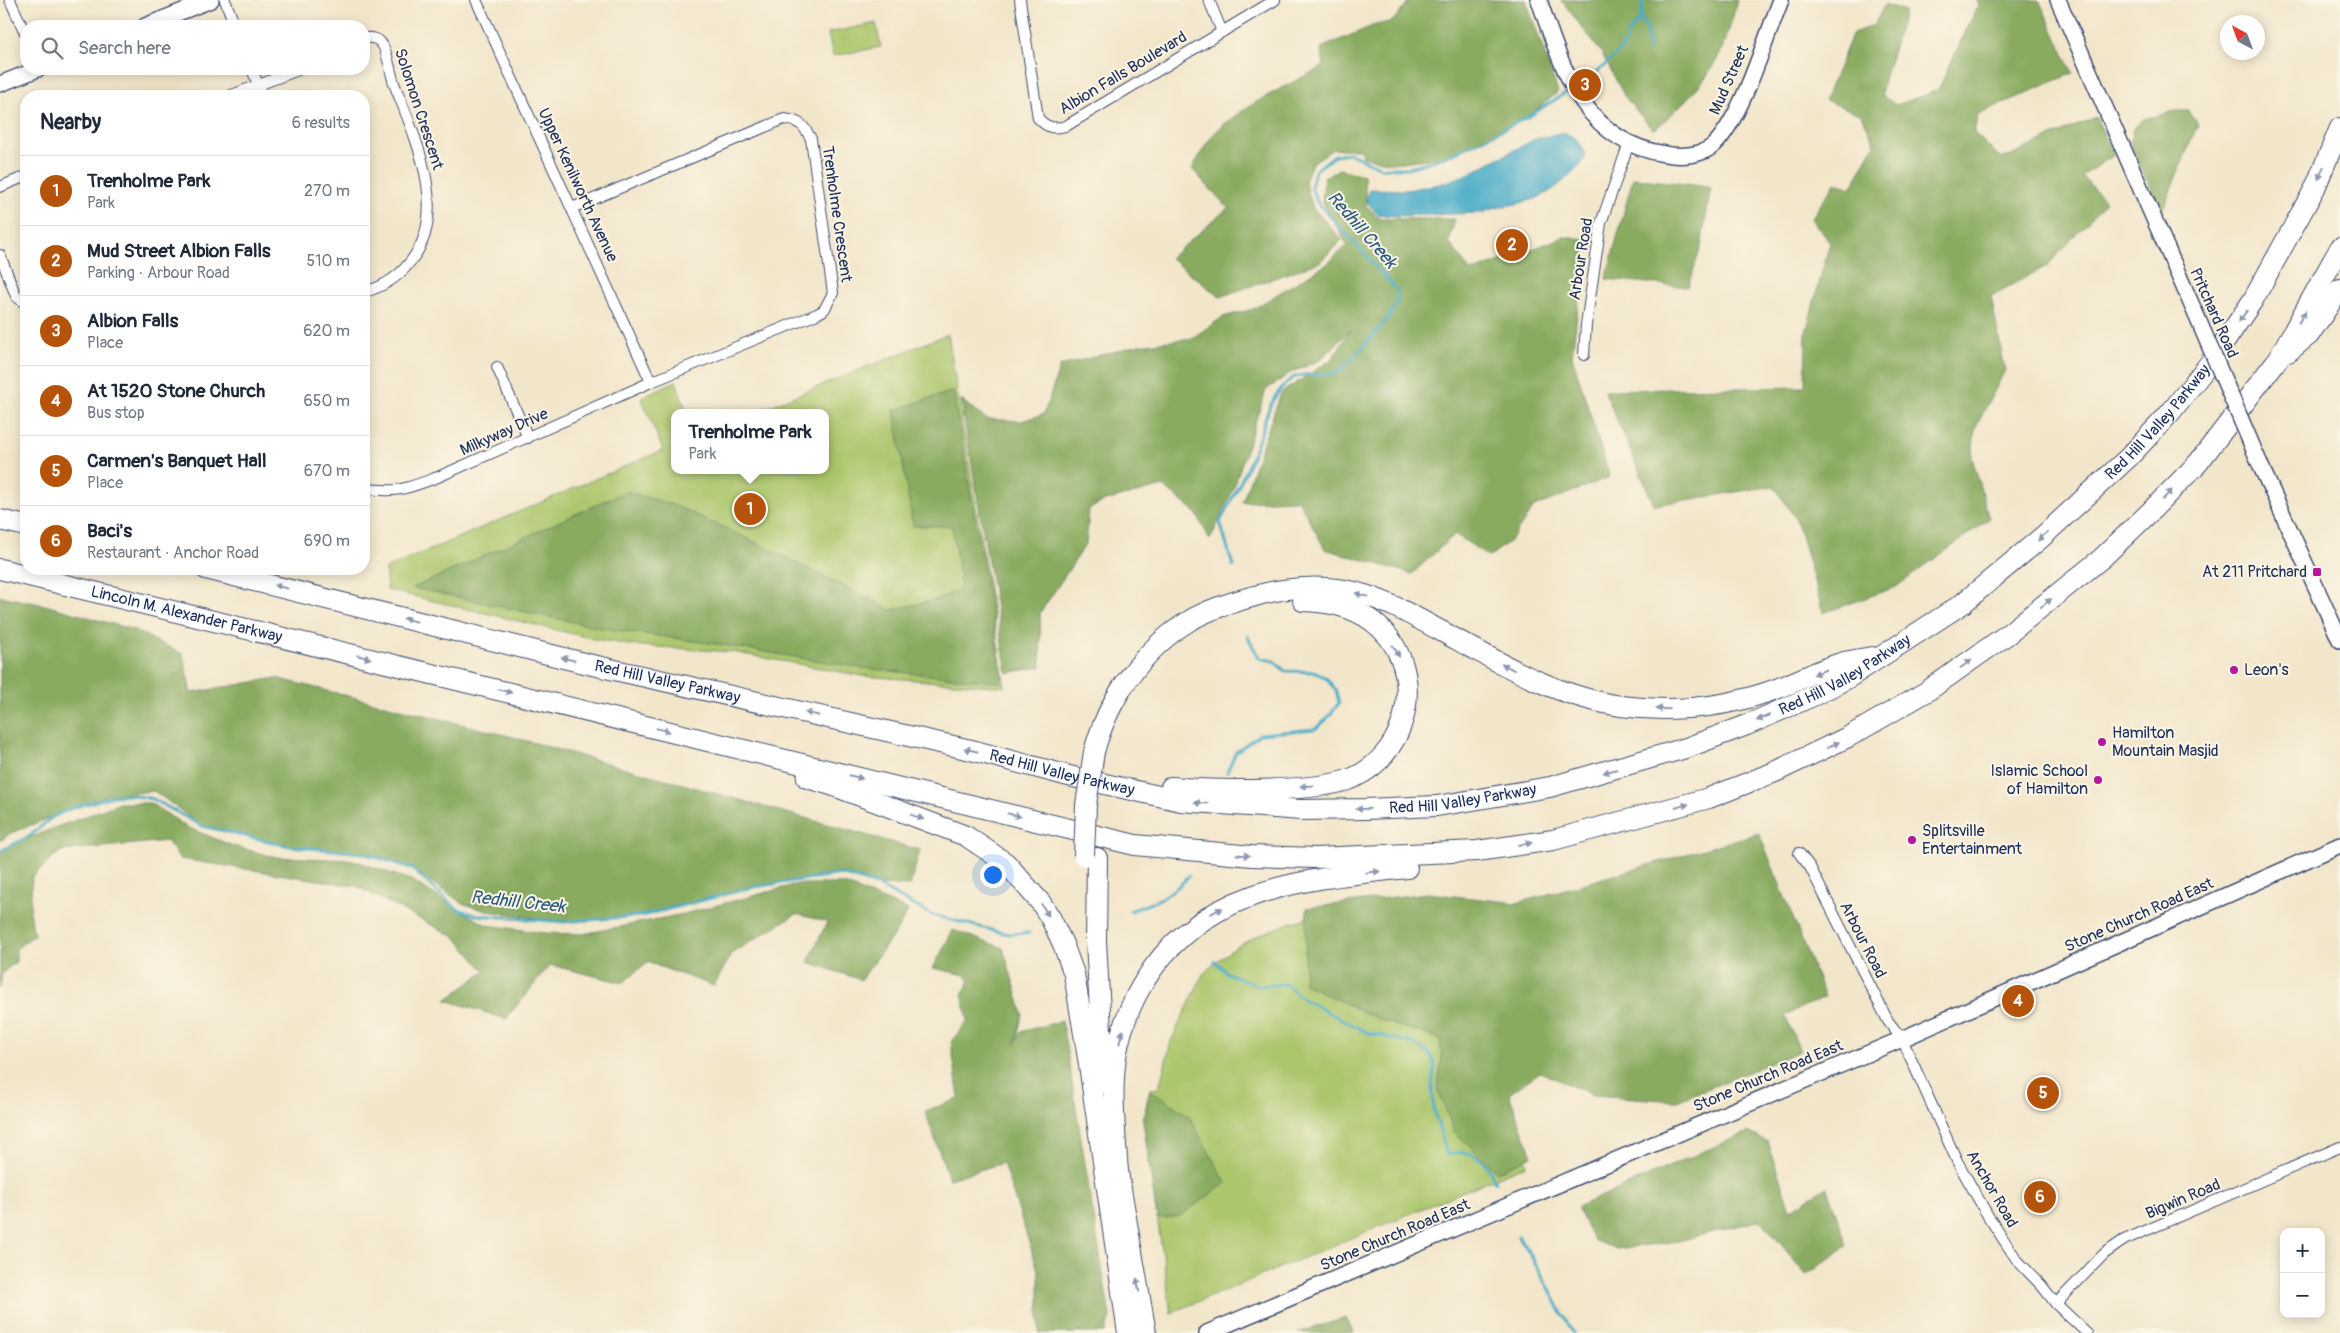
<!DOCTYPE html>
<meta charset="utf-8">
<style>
:root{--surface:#fff;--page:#f2f2f3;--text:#1f2937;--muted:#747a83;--line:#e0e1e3;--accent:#b45309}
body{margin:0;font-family:Pangolin,sans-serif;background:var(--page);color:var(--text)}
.controls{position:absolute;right:15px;bottom:15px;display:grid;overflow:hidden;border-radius:10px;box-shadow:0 2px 12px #0003}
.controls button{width:45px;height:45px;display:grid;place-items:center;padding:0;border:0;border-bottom:1px solid var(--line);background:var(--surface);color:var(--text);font:25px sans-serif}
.compass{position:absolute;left:2220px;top:15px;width:45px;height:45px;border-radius:50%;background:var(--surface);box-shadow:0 2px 12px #0003;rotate:319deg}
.you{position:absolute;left:992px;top:874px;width:18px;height:18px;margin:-12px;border:4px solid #fff;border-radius:50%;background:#1a73e8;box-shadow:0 0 0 8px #1a73e833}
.badge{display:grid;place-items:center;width:32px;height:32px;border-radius:50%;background:var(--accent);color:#fff;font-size:16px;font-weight:700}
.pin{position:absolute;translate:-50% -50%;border:2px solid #fff;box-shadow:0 1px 5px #0006}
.popup{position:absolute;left:671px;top:409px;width:158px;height:65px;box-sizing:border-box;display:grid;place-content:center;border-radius:10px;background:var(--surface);filter:drop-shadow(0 1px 4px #0005);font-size:16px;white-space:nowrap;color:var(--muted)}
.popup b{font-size:19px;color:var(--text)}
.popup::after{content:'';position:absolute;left:50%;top:100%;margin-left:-10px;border:10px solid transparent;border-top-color:var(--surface)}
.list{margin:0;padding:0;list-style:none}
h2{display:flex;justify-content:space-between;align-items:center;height:65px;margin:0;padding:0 20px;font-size:21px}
h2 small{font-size:16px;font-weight:400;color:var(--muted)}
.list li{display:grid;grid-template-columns:32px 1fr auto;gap:15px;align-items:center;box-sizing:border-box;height:70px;padding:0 20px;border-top:1px solid var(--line)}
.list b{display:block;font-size:19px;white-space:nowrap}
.list p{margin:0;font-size:16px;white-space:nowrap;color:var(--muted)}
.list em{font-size:16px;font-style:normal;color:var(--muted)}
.icon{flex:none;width:28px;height:28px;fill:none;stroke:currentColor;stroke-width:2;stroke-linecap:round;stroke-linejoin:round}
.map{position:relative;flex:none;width:2340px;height:1333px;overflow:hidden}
.search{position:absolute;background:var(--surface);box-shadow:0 2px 12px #0003;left:20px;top:20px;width:350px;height:55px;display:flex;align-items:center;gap:12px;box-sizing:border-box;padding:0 18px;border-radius:20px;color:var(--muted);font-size:19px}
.panel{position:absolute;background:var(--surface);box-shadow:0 2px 12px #0003;left:20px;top:90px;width:350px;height:485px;border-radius:20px}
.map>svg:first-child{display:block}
.green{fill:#acc66c;stroke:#647a65}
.forest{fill:#89ab60;stroke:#526d5f}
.water{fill:#48acc8;stroke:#326e93}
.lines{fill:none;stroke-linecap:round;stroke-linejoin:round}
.stream{stroke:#48acc8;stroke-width:3}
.street-casing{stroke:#3b4a6e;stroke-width:12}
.secondary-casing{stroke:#3b4a6e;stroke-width:18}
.highway-casing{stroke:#3b4a6e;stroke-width:22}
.street{stroke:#fff;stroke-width:10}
.secondary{stroke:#fff;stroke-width:15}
.highway{stroke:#fff;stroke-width:20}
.secondary-bridge-casing{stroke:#3b4a6e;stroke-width:18;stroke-linecap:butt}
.highway-bridge-casing{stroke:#3b4a6e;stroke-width:22;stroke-linecap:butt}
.secondary-bridge{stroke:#fff;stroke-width:15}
.highway-bridge{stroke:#fff;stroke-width:20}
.oneway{fill:#8d97ae}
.poi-dot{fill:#b5179e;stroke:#fcf5e5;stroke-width:2}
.labels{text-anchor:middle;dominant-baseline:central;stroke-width:4;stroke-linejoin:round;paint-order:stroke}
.street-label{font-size:16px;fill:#1b2f5e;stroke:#fcf5e5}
.poi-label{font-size:16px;fill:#1b2f5e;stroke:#fcf5e5;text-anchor:start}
.water-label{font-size:18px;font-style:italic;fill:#2b5b83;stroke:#fcf5e5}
</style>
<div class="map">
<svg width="2340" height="1333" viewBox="0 0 2340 1333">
<rect width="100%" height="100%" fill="#fcf5e5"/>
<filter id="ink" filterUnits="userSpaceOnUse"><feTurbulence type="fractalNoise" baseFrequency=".02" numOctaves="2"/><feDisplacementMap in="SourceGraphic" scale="10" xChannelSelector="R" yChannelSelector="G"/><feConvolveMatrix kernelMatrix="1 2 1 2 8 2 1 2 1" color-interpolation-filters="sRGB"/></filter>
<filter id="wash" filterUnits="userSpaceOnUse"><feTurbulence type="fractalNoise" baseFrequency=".0096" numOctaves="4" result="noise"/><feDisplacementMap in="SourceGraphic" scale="20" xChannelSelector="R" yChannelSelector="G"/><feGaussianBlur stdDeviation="1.12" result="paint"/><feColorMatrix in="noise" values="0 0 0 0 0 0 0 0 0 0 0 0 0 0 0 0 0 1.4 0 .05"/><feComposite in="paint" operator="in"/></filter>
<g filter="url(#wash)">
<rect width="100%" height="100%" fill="#f2e6ca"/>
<!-- green -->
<g class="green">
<polygon points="876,23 881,47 833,56 828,33"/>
<polygon points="948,334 1005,687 863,676 732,652 629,645 594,639 387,590 385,569 663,450 641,397 676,381 687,413 675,413 675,470 825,470 825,413 753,413"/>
<path d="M1371 902 1468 1032 1527 1165 1171 1313 1143 1120 1150 1089 1159 1088 1171 1041 1203 974C1247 928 1312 916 1371 902Z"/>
</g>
<!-- forest -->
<g class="forest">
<path d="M1410 0H1526L1558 92 1528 117 1445 157 1392 163 1363 157 1361 149H1333L1312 163 1305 182 1313 208 1342 240 1320 262 1220 297 1170 258 1228 208 1192 169C1198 159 1204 146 1212 136 1235 109 1292 83 1324 66L1321 48 1372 26 1393 21Z"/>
<path d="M1561 0H1737C1731 27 1722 56 1705 78 1692 96 1673 112 1657 128L1652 129 1625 97 1601 52Z"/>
<polygon points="1976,0 2039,0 2073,73 1978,114 1974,133 2002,159 2096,117 2114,155 2082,176 2106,202 2047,266 1991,296 2005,370 1975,429 1972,457 1989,519 1896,587 1823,613 1797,521 1774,486 1654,505 1604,390 1805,387 1806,332 1830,242 1811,219 1835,183 1851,188 1875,144 1862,115 1825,100 1853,33 1874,25 1885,4 1905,11 1885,76 1881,95 1896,105 1938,90 1979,3"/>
<polygon points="2175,111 2189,111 2198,124 2162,211 2130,145 2132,130 2144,119"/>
<polygon points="1339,169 1364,175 1366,205 1380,219 1455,219 1449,242 1471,272 1564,237 1586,239 1572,356 1610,477 1534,507 1510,541 1489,557 1455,534 1412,574 1325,549 1298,500 1242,502 1281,393 1331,360 1351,330 1320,360 1290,373 1266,390 1234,487 1210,540 1196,513 1163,486 1105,501 1089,509 1086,544 1040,613 1041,667 1007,673 961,400 986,419 1021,421 1044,414 1060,366 1139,345 1192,338 1223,317 1253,309 1327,264 1347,245 1322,201 1324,178"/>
<polygon points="1633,178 1711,187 1701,247 1688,287 1606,279"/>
<polygon points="953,391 1003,683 862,668 723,645 601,628 413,588 626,491 676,506 749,539 891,610 939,599 961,588 952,526 913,526 894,410"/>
<polygon points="0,596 45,605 134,630 183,654 191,693 276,678 513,737 920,850 910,886 877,885 841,874 754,887 641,916 563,922 486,911 462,903 411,868 363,853 289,846 202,826 154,791 108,795 11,833 0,841"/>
<path d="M119 803H150L187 827 233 846 275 857 353 860 413 881 457 909 487 925 545 933 583 934 684 914 798 884H844L908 910 898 929 861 980 808 962 827 922 796 914 732 953 714 986 647 962 623 983 550 965 506 1019 446 1000 485 971 455 937 356 886 180 859 167 841 61 851 32 877 30 912 34 935 16 949V962L2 973 0 988V851C38 832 79 820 119 803Z"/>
<polygon points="1759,833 1825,997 1785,1015 1800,1051 1677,1101 1593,1095 1540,1072 1509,1094 1532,1156 1497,1172 1454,1131 1437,1087 1442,1059 1440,1039 1383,1021 1304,984 1307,908 1427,893 1517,903"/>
<polygon points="953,930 1003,948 1023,1014 1015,1044 1020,1032 1062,1021 1110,1317 1105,1333 1080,1333 1080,1331 1079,1333 1039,1333 1039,1273 1003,1163 949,1179 925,1111 959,1099 951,1042 968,1020 962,994 970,981 965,975 933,968"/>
<polygon points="1150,1089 1189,1116 1226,1183 1180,1216 1157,1219 1143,1120"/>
<polygon points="1748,1132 1768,1142 1790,1210 1827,1187 1847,1246 1806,1275 1761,1220 1679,1241 1617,1249 1594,1241 1577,1207"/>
<polygon points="1346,1318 1354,1333 1297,1333"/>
</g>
<!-- water -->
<path class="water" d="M1560 133C1569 134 1574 136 1579 143 1583 149 1587 153 1584 160 1580 169 1549 194 1540 197 1521 205 1500 205 1481 213L1393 216 1377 214 1366 201 1369 189 1407 190 1444 183 1470 173 1535 139Z"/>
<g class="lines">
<!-- stream -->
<g class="stream">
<polyline points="1641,19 1646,28 1649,49"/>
<polyline points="1577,86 1593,76 1622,49 1630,30 1641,19 1643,0"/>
<path d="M1233 566 1220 522C1233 498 1245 474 1255 449 1267 421 1265 401 1291 379 1302 371 1323 377 1336 373 1344 370 1393 314 1396 305 1398 301 1397 295 1397 290L1317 202 1311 187 1315 171 1335 155 1349 153 1381 168H1408L1445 157 1473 144 1528 117 1570 90"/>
<polyline points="1227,772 1236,752 1260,734 1315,729 1326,720 1339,703 1336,691 1327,679 1316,672 1285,671 1274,661 1259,658 1247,635"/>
<polyline points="0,851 30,836 51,818 69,809 113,796 132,795 153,799 202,826 289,846 363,853 411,868 457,909 476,915 563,922 641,916 754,887 841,874 877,885 932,915 1008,934 1029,933"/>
<path d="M1130 911C1156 902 1170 896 1189 876"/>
<path d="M1215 961 1227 973 1258 986 1286 984 1303 999 1368 1033 1410 1042 1430 1054 1435 1064 1432 1086 1434 1110 1447 1155C1472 1147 1487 1159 1495 1182"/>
<path d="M1518 1236C1540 1266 1554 1301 1573 1333"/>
</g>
</g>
</g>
<g filter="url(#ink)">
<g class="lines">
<defs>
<g id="street">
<polyline points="10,0 26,35"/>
<polyline points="225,0 235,26"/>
<polyline points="476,0 651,382"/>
<path d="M1020 0 1038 118C1047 128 1053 129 1066 126L1275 0"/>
<polyline points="1209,0 1222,32"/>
<path d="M364 38C372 37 379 38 383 46 389 57 390 73 395 86 415 137 451 213 410 262 398 278 383 287 364 292"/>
<polyline points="252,69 262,96"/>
<polyline points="229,96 301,69"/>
<polyline points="0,187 26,176"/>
<polyline points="0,255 16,296 26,304"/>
<polyline points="1584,355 1586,325 1601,223 1629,143"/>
<polyline points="497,367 528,438"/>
<polyline points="364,439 364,437"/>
<path d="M364 488C396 494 408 488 438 477L651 382 817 314 824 310 833 293 811 139C804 125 800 121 784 119L572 208"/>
<polyline points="1799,853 1810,867 1888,1021 1902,1039 1957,1161 1988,1216 2017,1260 2042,1286 2056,1304 2087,1333"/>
<polyline points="2056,1304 2104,1254 2124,1240 2340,1147"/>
</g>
<g id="secondary">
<path d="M1539 0C1562 67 1583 142 1665 154 1680 157 1703 156 1715 144 1743 115 1765 39 1781 0"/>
<polyline points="2058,0 2197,317"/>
<polyline points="145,26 211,0"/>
<polyline points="0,84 38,69"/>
<polyline points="2263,471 2340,640"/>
<polyline points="1207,1333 1902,1039 2340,845"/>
</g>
<g id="highway">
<polyline points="2288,352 2309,335 2340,289"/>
<polyline points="0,520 26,526"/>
<path id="s1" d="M0 569 1135 845 1252 856 1316 858 1477 851 1553 840 1709 798 1775 772 1848 737 1926 692 2008 634 2102 558 2150 512 2198 463 2278 359 2340 248"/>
<path id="s2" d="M206 569 588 664 971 750 1069 776 1181 801 1301 810 1365 809 1437 806 1550 787 1686 748 1747 725 1815 695 1848 678 1962 604 2041 538 2129 457 2170 413 2213 359 2253 300 2315 188 2340 128"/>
<path d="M1094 752C1108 699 1142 650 1189 621 1209 609 1232 602 1255 596 1289 586 1330 584 1365 595 1391 603 1417 618 1441 631 1498 662 1556 697 1621 706 1674 713 1729 707 1779 688 1800 680 1820 669 1841 663 1851 660 1862 659 1872 657"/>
<polyline points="807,778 831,785 966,836 1006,863 1041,903 1051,919 1063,944 1074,974 1088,1058 1128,1333"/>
<path d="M1171 787C1210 791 1319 793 1353 778 1414 751 1427 662 1372 621 1352 606 1328 602 1303 601"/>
<polyline points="1097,858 1096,941 1104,1083"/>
<polyline points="1117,1166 1146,1333"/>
<path d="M1118 1173C1116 1141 1112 1109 1114 1078 1115 1046 1126 1012 1142 985 1199 887 1306 879 1407 868"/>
</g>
</defs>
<!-- street casing -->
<use href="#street" class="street-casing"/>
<!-- secondary casing -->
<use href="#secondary" class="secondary-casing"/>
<!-- highway casing -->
<use href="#highway" class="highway-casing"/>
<!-- street -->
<use href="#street" class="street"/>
<!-- secondary -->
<use href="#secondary" class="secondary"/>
<!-- highway -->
<use href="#highway" class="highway"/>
<defs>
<polyline id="secondary-bridge" points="2197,317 2263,471"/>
<polyline id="highway-bridge" points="1084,856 1086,805 1094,752"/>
</defs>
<!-- secondary-bridge casing -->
<use href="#secondary-bridge" class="secondary-bridge-casing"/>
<!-- highway-bridge casing -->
<use href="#highway-bridge" class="highway-bridge-casing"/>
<!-- secondary-bridge -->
<use href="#secondary-bridge" class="secondary-bridge"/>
<!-- highway-bridge -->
<use href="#highway-bridge" class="highway-bridge"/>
</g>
<!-- one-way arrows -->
<defs><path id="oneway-solid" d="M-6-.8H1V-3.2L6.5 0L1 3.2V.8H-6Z" transform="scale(1.25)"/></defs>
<g class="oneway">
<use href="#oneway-solid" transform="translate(2321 173) rotate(113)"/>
<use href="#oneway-solid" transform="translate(2243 316) rotate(125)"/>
<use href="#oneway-solid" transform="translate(2302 317) rotate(-60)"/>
<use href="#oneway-solid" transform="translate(2167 495) rotate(-46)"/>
<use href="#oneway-solid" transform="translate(2043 536) rotate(138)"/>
<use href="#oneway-solid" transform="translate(281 587) rotate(-166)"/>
<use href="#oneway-solid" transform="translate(1362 595) rotate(-164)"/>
<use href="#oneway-solid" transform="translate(2046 603) rotate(-39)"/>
<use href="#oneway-solid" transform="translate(410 620) rotate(-166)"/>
<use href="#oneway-solid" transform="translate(1396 651) rotate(60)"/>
<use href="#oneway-solid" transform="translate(364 657) rotate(14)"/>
<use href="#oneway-solid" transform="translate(568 659) rotate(-166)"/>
<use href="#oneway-solid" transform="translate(1966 664) rotate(-36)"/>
<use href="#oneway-solid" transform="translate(1508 667) rotate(-153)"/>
<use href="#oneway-solid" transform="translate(1820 672) rotate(158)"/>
<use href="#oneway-solid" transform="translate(505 691) rotate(14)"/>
<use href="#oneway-solid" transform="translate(1663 709) rotate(-178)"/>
<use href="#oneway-solid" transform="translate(812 714) rotate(-167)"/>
<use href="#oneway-solid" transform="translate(1763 718) rotate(156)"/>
<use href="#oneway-solid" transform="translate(663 730) rotate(14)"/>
<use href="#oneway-solid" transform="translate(1833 745) rotate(-26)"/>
<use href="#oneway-solid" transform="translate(971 750) rotate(-166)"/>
<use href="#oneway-solid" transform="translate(1610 771) rotate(165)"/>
<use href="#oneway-solid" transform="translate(856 777) rotate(14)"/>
<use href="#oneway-solid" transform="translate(1307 786) rotate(176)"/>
<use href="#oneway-solid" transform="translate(1201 803) rotate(-176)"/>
<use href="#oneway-solid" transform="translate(1682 806) rotate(-16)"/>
<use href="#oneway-solid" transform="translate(1363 809) rotate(179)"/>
<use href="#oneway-solid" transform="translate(1014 815) rotate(14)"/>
<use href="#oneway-solid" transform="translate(917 817) rotate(20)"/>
<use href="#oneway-solid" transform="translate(1525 844) rotate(-8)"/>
<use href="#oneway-solid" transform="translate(1243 855) rotate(6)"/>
<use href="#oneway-solid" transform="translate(1373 872) rotate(-6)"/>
<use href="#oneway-solid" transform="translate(1045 910) rotate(58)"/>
<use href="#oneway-solid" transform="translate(1216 911) rotate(-28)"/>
<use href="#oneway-solid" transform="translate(1121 1037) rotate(-76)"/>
<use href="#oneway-solid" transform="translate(1138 1285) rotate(-100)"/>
</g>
</g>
<!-- markers -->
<g class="poi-dot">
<rect x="2312" y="567" width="10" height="10" rx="2.5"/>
<circle cx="2234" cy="670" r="5"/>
<circle cx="2102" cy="742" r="5"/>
<circle cx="2098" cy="780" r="5"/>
<circle cx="1912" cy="840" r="5"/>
</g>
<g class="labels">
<!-- street labels -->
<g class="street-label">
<text transform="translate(1123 73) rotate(-31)">Albion Falls Boulevard</text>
<text transform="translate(1729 80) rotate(-66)">Mud Street</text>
<text transform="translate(419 109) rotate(72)">Solomon Crescent</text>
<text transform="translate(578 185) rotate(65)">Upper Kenilworth Avenue</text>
<text transform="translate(837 214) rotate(82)">Trenholme Crescent</text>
<text transform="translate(1581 259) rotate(-81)">Arbour Road</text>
<text transform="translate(2214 313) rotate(66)">Pritchard Road</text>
<text stroke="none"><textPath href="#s2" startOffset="2095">Red Hill Valley Parkway</textPath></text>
<text transform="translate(504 432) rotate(-24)">Milkyway Drive</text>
<text stroke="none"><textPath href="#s1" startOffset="192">Lincoln M. Alexander Parkway</textPath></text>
<text stroke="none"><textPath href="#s2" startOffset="1690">Red Hill Valley Parkway</textPath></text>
<text stroke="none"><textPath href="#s2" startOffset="475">Red Hill Valley Parkway</textPath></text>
<text stroke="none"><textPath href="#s2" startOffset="880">Red Hill Valley Parkway</textPath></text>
<text stroke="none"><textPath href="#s2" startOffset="1285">Red Hill Valley Parkway</textPath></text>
<text transform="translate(2139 915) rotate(-24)">Stone Church Road East</text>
<text transform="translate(1863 940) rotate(63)">Arbour Road</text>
<text transform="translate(1768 1076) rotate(-23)">Stone Church Road East</text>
<text transform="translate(1992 1189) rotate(60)">Anchor Road</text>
<text transform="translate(2183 1199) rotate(-23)">Bigwin Road</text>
<text transform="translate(1395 1235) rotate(-23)">Stone Church Road East</text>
</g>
<!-- poi labels -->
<g class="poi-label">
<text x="2307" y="572" text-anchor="end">At 211 Pritchard</text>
<text x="2244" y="670">Leon's</text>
<text x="2112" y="733">Hamilton<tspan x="2112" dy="18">Mountain Masjid</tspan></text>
<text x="2088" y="771" text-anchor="end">Islamic School<tspan x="2088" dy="18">of Hamilton</tspan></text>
<text x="1922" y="831">Splitsville<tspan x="1922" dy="18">Entertainment</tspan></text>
</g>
<!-- water labels -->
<g class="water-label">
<text transform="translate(1362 230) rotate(49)">Redhill Creek</text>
<text transform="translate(518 902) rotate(6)">Redhill Creek</text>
</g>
</g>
</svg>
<div class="controls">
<button>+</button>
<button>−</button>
</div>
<svg class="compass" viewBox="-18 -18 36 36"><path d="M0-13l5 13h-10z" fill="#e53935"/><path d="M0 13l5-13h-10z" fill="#747a83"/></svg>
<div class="you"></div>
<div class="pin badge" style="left:750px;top:509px">1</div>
<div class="popup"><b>Trenholme Park</b>Park</div>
<div class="pin badge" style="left:1512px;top:245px">2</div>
<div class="pin badge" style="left:1585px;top:85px">3</div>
<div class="pin badge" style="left:2018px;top:1001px">4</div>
<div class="pin badge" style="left:2043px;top:1093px">5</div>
<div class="pin badge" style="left:2040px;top:1197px">6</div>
<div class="search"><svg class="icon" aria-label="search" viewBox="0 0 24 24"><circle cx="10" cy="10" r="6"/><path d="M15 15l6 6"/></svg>Search here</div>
<section class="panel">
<h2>Nearby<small>6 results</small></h2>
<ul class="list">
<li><span class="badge">1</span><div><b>Trenholme Park</b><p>Park</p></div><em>270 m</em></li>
<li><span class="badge">2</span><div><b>Mud Street Albion Falls</b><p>Parking · Arbour Road</p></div><em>510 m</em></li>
<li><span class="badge">3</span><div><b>Albion Falls</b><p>Place</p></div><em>620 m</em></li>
<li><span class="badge">4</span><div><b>At 1520 Stone Church</b><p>Bus stop</p></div><em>650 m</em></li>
<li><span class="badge">5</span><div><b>Carmen's Banquet Hall</b><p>Place</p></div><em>670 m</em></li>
<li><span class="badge">6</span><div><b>Baci's</b><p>Restaurant · Anchor Road</p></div><em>690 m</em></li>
</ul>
</section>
</div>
